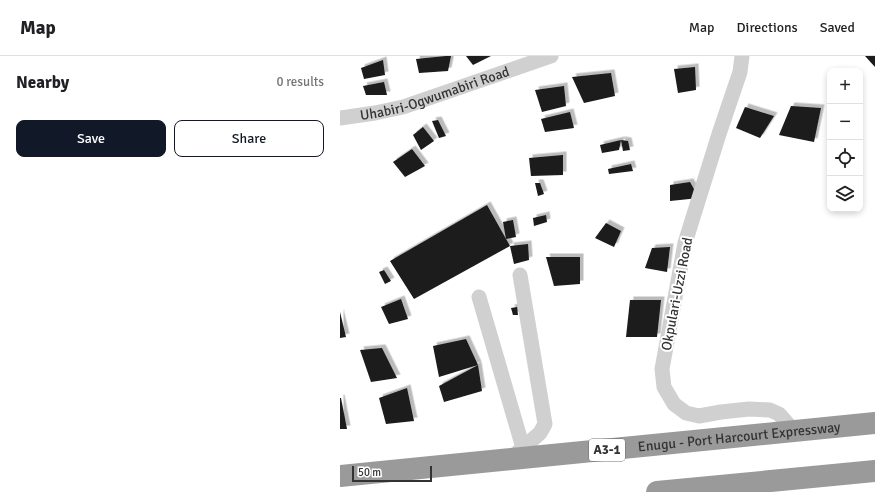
<!DOCTYPE html>
<meta charset="utf-8">
<style>
:root{--surface:#fff;--page:#f6f6f6;--text:#202124;--muted:#757577;--line:#e0e0e0;--accent:#111827}
body{margin:0;font-family:Signika,sans-serif;background:var(--page);color:var(--text)}
.controls{position:absolute;right:12px;top:12px;display:grid;overflow:hidden;border-radius:8px;box-shadow:0 2px 6px #0003}
.controls button{width:36px;height:36px;display:grid;place-items:center;padding:0;border:0;border-bottom:1px solid var(--line);background:var(--surface);color:var(--text);font:20px sans-serif}
.scale{position:absolute;left:12px;bottom:10px;width:80px;box-sizing:border-box;padding-left:4px;border:2px solid #333;border-top:0;font-size:11px;line-height:14px;white-space:nowrap;color:#333;-webkit-text-stroke:3px #fff;paint-order:stroke}
.list{margin:0;padding:0;list-style:none}
h2{display:flex;justify-content:space-between;align-items:center;height:52px;margin:0;padding:0 16px;font-size:17px}
h2 small{font-size:13px;font-weight:400;color:var(--muted)}
.actions{display:flex;gap:8px;padding:12px 16px}
.actions a{flex:1;padding:9px 0;border:1px solid var(--accent);border-radius:8px;text-align:center;font-size:14px;color:var(--accent)}
.actions .main{background:var(--accent);color:#fff}
.icon{flex:none;width:22px;height:22px;fill:none;stroke:currentColor;stroke-width:2;stroke-linecap:round;stroke-linejoin:round}
.map{position:relative;flex:none;width:535px;height:436px;overflow:hidden}
header{display:flex;align-items:center;gap:24px;box-sizing:border-box;height:56px;padding:0 20px;background:var(--surface);border-bottom:1px solid var(--line)}
header strong{font-size:19px}
nav{display:flex;gap:22px;margin-inline-start:auto;font-size:14px}
main{display:flex}
aside{flex:1;background:var(--surface)}
.map>svg:first-child{display:block}
.building{fill:#1a1a1a;filter:url(#shadow)}
.lines{fill:none;stroke-linecap:round;stroke-linejoin:round}
.minor{stroke:#d0d0d0;stroke-width:15}
.highway{stroke:#9a9a9a;stroke-width:22}
.labels{text-anchor:middle;dominant-baseline:central;stroke-width:4;stroke-linejoin:round;paint-order:stroke}
.shield{fill:#fff;stroke:#707070;stroke-width:1}
.shield-label{font-size:13px;font-weight:bold;fill:#333}
.street-label{font-size:14px;fill:#333;stroke:#fff}
</style>
<header>
<strong>Map</strong>
<nav><a>Map</a><a>Directions</a><a>Saved</a></nav>
</header>
<main>
<aside>
<h2>Nearby<small>0 results</small></h2>
<ul class="list">
</ul>
<div class="actions"><a class="main">Save</a><a>Share</a></div>
</aside>
<div class="map">
<svg width="535" height="436" viewBox="0 0 535 436">
<defs>
<filter id="shadow"><feDropShadow dx="3.5" dy="-3.5" stdDeviation="0" flood-color="#0004"/></filter>
</defs>
<rect width="100%" height="100%" fill="#fff"/>
<!-- building -->
<g class="building">
<polygon points="106,0 111,0 108,15 79,17 76,3"/>
<polygon points="126,0 151,0 133,9"/>
<polygon points="525,0 535,0 535,11"/>
<polygon points="43,4 45,19 24,23 21,12"/>
<polygon points="355,11 356,34 338,37 334,13"/>
<polygon points="271,17 275,40 244,47 232,21"/>
<polygon points="44,26 47,39 26,39 23,30"/>
<polygon points="224,30 226,50 202,56 195,34"/>
<polygon points="451,50 481,52 474,86 439,79"/>
<polygon points="405,51 434,60 420,82 396,72"/>
<polygon points="230,56 234,72 205,76 201,63"/>
<polygon points="98,64 106,80 99,82 92,65"/>
<polygon points="83,71 94,85 81,94 73,79"/>
<polygon points="281,84 288,85 290,94 283,95"/>
<polygon points="281,84 279,94 262,97 260,89"/>
<polygon points="72,93 85,110 65,121 53,106"/>
<polygon points="223,99 223,119 191,120 189,102"/>
<polygon points="291,108 293,115 269,118 268,113"/>
<polygon points="350,126 359,142 330,145 330,129"/>
<polygon points="195,127 200,127 204,138 198,140"/>
<polygon points="147,149 170,190 188,188 189,204 174,208 170,190 74,243 50,205"/>
<polygon points="206,159 207,166 194,170 193,162"/>
<polygon points="173,164 176,181 166,183 163,166"/>
<polygon points="266,167 281,175 274,191 255,182"/>
<polygon points="330,191 327,216 305,212 312,192"/>
<polygon points="206,201 240,201 240,228 214,230"/>
<polygon points="44,214 51,225 45,228 39,216"/>
<polygon points="61,243 68,263 49,268 41,251"/>
<polygon points="290,244 321,244 317,281 286,281"/>
<polygon points="177,251 178,259 173,259 171,252"/>
<polygon points="0,256 6,281 0,282"/>
<polygon points="126,283 138,309 142,335 104,346 99,330 138,309 99,321 93,290"/>
<polygon points="42,292 57,322 31,326 20,294"/>
<polygon points="67,332 74,365 46,368 39,342"/>
<polygon points="0,342 1,342 7,373 0,373"/>
</g>
<g class="lines">
<!-- minor -->
<g class="minor">
<polyline points="402,0 400,16 379,78 345,187 322,313 324,331 334,348 346,357 359,360 381,356 409,353 430,354 439,358 454,375"/>
<path id="s1" d="M0 62 35 57 63 51 211 0"/>
<polyline points="139,241 183,392"/>
<polyline points="170,403 200,377 205,368 180,219"/>
</g>
<!-- highway -->
<g class="highway">
<path id="s2" d="M0 420 535 367"/>
<polyline points="317,436 535,415"/>
</g>
</g>
<g class="labels">
<!-- shield labels -->
<rect class="shield" x="249" y="383" width="36" height="22" rx="3"/>
<g class="shield-label">
<text x="267" y="394">A3-1</text>
</g>
<!-- street labels -->
<g class="street-label">
<text stroke="none"><textPath href="#s1" startOffset="98">Uhabiri-Ogwumabiri Road</textPath></text>
<text transform="translate(337 238) rotate(-79)">Okpulari-Uzzi Road</text>
<text stroke="none"><textPath href="#s2" startOffset="401">Enugu - Port Harcourt Expressway</textPath></text>
</g>
</g>
</svg>
<div class="controls">
<button>+</button>
<button>−</button>
<button><svg class="icon" aria-label="locate" viewBox="0 0 24 24"><circle cx="12" cy="12" r="6"/><path d="M12 2v4M12 18v4M2 12h4M18 12h4"/></svg></button>
<button><svg class="icon" aria-label="layers" viewBox="0 0 24 24"><path d="M12 4l9 5-9 5-9-5zM3 14l9 5 9-5"/></svg></button>
</div>
<div class="scale">50 m</div>
</div>
</main>
